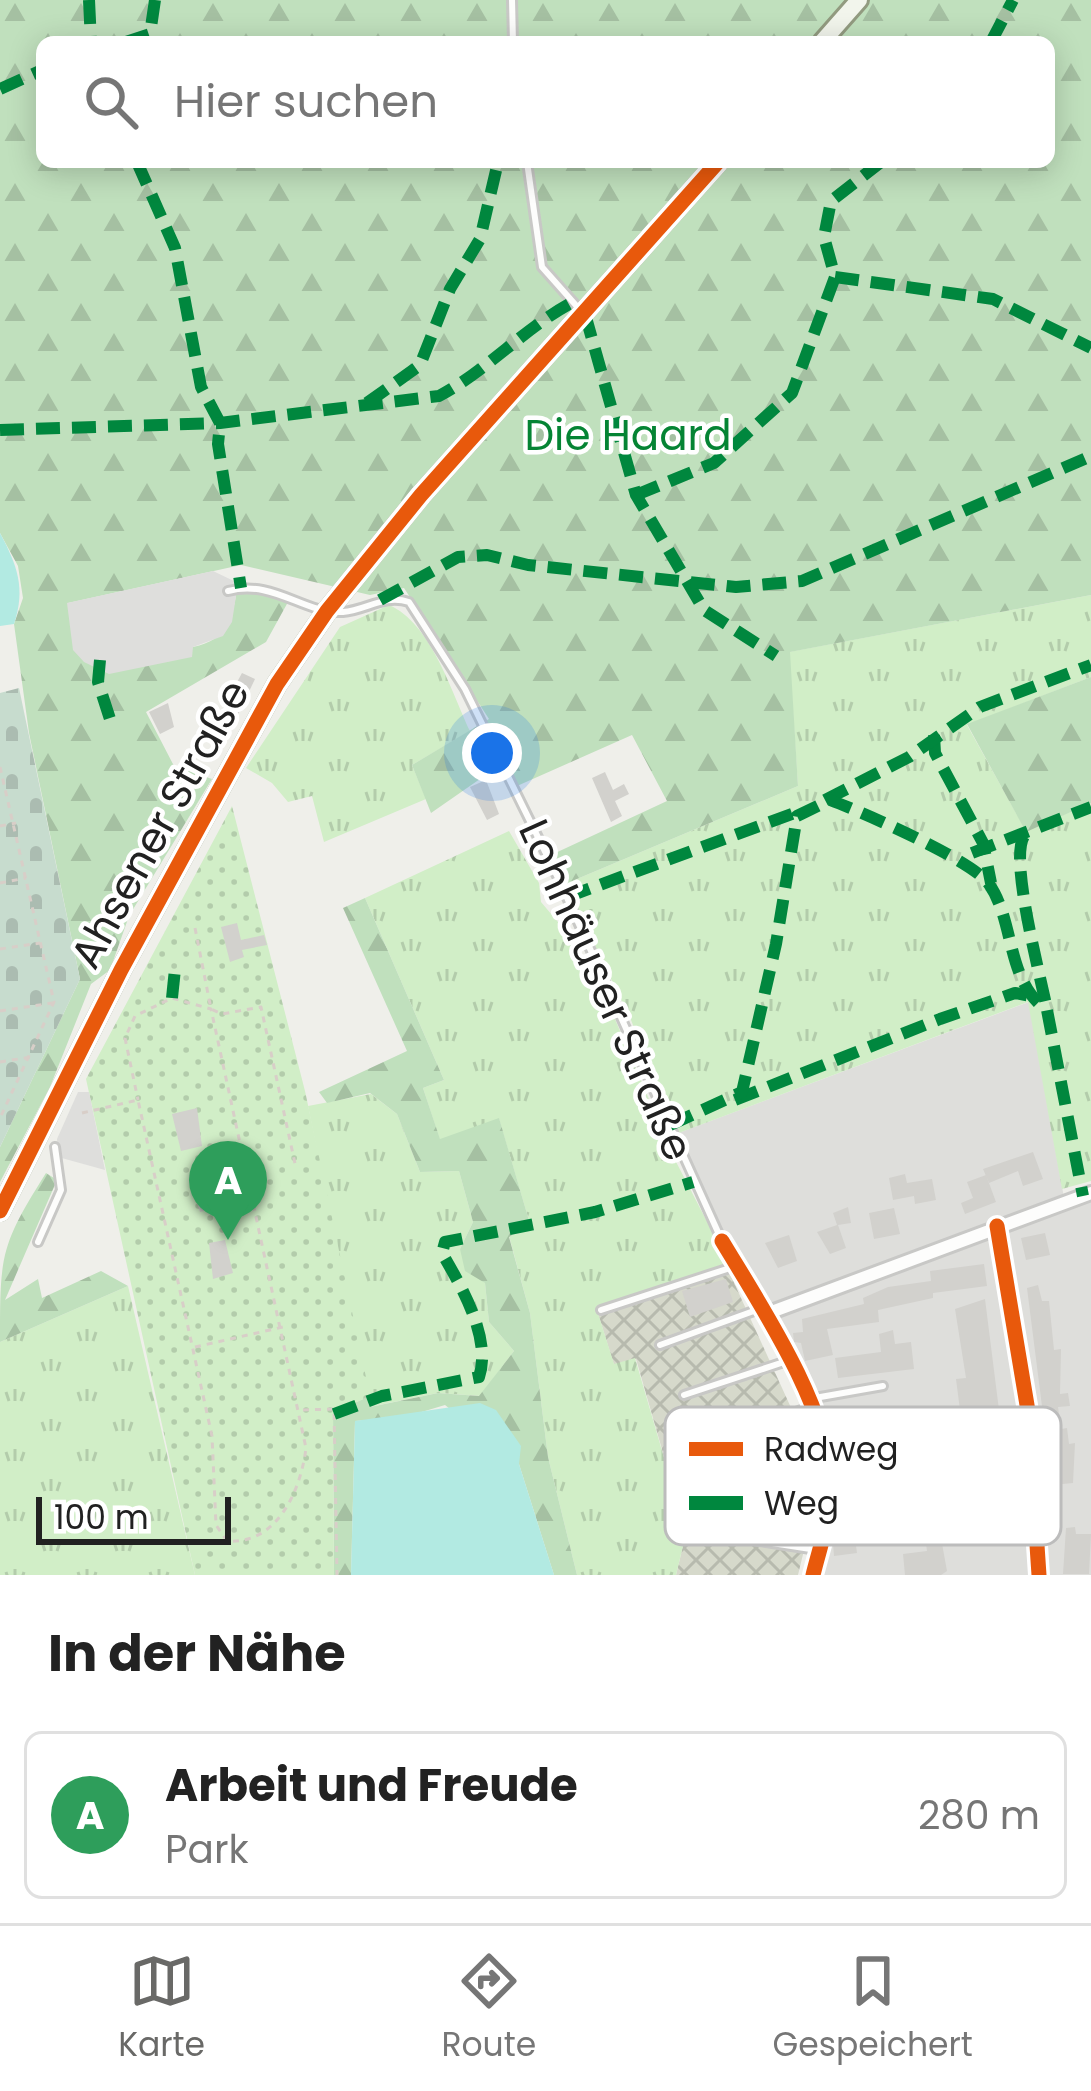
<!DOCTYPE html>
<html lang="de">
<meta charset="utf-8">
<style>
:root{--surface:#fff;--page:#f6f6f6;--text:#222;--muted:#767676;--line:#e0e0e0;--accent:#696967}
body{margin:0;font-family:Poppins,sans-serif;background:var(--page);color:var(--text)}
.scale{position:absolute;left:36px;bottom:30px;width:195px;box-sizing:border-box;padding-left:12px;border:6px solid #212121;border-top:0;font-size:33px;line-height:42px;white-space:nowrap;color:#212121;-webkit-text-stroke:9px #fff;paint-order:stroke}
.you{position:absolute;left:492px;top:753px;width:42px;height:42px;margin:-30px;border:9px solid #fff;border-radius:50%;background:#1a73e8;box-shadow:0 0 0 18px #1a73e833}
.badge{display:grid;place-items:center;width:78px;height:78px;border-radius:50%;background:var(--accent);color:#fff;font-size:39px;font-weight:700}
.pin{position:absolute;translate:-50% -99px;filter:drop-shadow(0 3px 6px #0008)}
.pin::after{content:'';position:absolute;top:63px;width:42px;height:36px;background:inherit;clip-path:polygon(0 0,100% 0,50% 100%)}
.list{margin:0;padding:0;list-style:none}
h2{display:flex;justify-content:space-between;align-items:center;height:156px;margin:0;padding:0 48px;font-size:51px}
h2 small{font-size:39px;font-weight:400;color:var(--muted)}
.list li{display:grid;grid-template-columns:78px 1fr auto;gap:36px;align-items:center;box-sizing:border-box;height:168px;margin:0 24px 24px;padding:0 24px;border:3px solid var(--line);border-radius:18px}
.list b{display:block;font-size:45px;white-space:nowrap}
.list p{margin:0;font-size:39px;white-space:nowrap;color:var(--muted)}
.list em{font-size:39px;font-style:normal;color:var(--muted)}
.icon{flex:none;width:66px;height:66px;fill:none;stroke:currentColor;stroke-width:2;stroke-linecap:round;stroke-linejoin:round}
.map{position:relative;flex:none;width:1091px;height:1575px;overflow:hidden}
.search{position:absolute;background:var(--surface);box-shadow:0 6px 30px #0003;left:36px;right:36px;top:36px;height:132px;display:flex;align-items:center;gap:30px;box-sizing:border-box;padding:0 42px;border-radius:18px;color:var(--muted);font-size:45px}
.sheet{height:348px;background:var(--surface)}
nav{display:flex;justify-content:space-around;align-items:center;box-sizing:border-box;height:168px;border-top:3px solid var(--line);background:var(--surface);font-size:33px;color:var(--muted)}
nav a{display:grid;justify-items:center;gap:6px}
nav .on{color:var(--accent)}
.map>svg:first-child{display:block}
.residential{fill:#dededb}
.construction{fill:url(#construction-cross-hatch)}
.grass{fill:url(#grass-tufts)}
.forest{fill:url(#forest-firs);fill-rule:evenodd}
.cemetery{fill:url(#cemetery-stones)}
.garden{fill:url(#garden-dots)}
.pitch{fill:#b2eae2}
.parking{fill:#dededc}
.building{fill:#d2d1cd}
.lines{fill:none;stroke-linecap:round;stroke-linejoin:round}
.lane-casing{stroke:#c8c8c6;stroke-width:12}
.street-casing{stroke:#c8c8c6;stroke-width:18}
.secondary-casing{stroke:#929b80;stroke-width:22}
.path{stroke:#d8cec8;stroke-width:3;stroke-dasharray:6 6;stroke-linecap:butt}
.lane{stroke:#fdfdfc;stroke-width:6}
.street{stroke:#fdfdfc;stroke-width:12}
.secondary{stroke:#f2f5ec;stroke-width:16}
.quiet{stroke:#00873e;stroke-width:12;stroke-dasharray:24 12;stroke-linecap:butt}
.cycleway-casing{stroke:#fff;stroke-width:22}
.cycleway{stroke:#e8590c;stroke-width:15}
.labels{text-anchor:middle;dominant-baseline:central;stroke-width:9;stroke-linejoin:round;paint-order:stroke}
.park-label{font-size:42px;fill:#058434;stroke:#fff}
.street-label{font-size:42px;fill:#212121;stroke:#fff}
.key{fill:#fff;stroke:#bcbcbc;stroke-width:3}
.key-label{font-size:33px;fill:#212121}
</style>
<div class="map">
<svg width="1091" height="1575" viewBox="0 0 1091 1575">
<defs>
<pattern id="construction-cross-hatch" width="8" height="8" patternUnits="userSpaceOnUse" patternTransform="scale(3)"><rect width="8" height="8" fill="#d6d9cb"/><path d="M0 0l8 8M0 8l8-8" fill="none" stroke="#b7baae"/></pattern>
<pattern id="grass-tufts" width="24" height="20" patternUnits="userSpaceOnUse" patternTransform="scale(3)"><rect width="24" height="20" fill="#d1eec7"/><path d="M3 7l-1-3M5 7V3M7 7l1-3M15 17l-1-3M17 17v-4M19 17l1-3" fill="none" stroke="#b3ccab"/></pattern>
<pattern id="forest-firs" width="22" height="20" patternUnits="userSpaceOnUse" patternTransform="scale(3)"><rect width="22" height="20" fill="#c0e0bd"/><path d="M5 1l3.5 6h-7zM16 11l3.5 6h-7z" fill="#a5c0a2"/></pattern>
<pattern id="cemetery-stones" width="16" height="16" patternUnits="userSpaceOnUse" patternTransform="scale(3)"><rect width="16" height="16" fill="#c7dcce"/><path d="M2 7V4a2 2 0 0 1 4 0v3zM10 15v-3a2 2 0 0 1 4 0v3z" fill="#abbcb1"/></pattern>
<pattern id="garden-dots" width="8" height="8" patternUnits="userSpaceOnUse" patternTransform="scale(3)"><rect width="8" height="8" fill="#d1eec7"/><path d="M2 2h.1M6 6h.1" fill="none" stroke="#b3ccab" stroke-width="1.8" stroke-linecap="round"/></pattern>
</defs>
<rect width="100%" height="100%" fill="#efefea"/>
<!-- residential -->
<polygon class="residential" points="1029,1002 1066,1209 1091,1200 1091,1575 816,1575 831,1509 825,1444 676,1134"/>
<!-- construction -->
<polygon class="construction" points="726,1265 813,1456 814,1509 798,1575 676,1575 686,1533 636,1359 614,1365 596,1307"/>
<!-- grass -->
<g class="grass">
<polygon points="1091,595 1091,677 967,725 1026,831 1091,803 1091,1181 1062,1189 1028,1002 676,1134 631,1020 565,884 798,786 789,652"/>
<path d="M389 605C431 623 451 691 470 731L412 765 426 799 324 842 312 796 288 802 272 783 246 768 340 627Z"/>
<polygon points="509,831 539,883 541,902 574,941 612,1012 673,1156 729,1264 596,1307 614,1364 635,1358 686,1533 676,1575 577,1575 548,1457 530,1313 509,1236 530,1224 499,1119 440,1140 423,1088 444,1080 365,898"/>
<polygon points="371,1094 397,1114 420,1172 459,1171 473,1222 460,1249 485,1283 489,1322 514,1351 480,1396 438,1393 369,1407 308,1106"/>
<polygon points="128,1286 195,1575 0,1575 0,1342"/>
</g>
<!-- forest -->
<g class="forest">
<path d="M0 0H1091V595L790 652 798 786 565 884 551 855 667 801 632 735 517 786 503 763 431 813 412 765 489 719 404 588 370 595 241 565 68 603 193 647C229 640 233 616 238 583L288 602 266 642 146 712 174 766 212 779 129 916 110 970 91 984 50 1087 0 1182V1147L80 979 29 733 14 624 23 598 18 566 0 533ZM42 42H1049V162H42Z"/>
<polygon points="1091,677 1091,803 1026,832 967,724"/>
<polygon points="365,898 444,1080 423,1088 440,1139 499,1118 530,1224 509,1237 530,1313 548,1457 577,1575 554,1575 519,1464 445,1405 405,1417 355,1421 351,1575 334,1575 333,1412 370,1396 370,1407 438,1393 479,1396 514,1351 489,1322 485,1283 465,1271 460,1249 473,1222 459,1171 420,1172 397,1114 370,1093 327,1103 319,1092 407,1051 343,908"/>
<path d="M46 1173 57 1180 5 1300 38 1279 42 1298 101 1271 128 1286 0 1342C0 1255 0 1246 46 1173Z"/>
</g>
<!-- cemetery -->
<polygon class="cemetery" points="19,688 80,979 0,1147 0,693"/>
<!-- garden -->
<polygon class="garden" points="232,806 305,1091 370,1396 333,1413 334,1575 195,1575 86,1079"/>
<!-- pitch -->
<g class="pitch">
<path d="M0 533C17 565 26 588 14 624L0 626Z"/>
<polygon points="480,1403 496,1410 521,1446 519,1464 554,1575 351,1575 355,1421"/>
</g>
<!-- parking -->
<g class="parking">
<polygon points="213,571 238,583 232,622 223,636 193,647 192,657 109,674 84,662 73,650 67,603"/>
<polygon points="78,1092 89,1092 105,1170 58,1157 57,1139"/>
</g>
<!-- building -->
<g class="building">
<polygon points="242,673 255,679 232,727 217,719"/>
<polygon points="168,703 174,727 160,734 149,712"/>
<polygon points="605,772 613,790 624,784 629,794 615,801 622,816 611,822 592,778"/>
<polygon points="486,780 499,814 487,820 470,787"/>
<polygon points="237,923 241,940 264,935 267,945 242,950 244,957 230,962 221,927"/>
<polygon points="197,1108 202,1146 181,1151 172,1114"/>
<polygon points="1033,1152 1043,1179 1023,1186 1018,1171 989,1183 983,1169"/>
<polygon points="208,1170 219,1207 200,1212 189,1175"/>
<polygon points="905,1174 907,1183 932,1179 936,1200 915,1204 914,1196 893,1200 889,1178"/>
<polygon points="986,1175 996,1202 965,1214 961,1203 973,1198 967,1182"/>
<polygon points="848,1207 851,1223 838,1225 846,1248 830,1254 817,1232 837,1225 833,1213"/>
<polygon points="894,1208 900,1234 874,1239 869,1213"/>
<polygon points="1045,1233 1050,1255 1026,1260 1021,1238"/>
<polygon points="789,1235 797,1261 778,1268 765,1243"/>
<polygon points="225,1240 233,1273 213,1279 209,1243"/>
<polygon points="984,1264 987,1286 933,1293 933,1298 878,1310 879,1322 827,1329 833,1355 805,1361 801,1343 794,1342 793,1333 803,1332 802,1319 864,1304 863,1298 888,1287 931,1281 930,1271"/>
<polygon points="726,1279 733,1302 690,1317 682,1291"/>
<polygon points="1038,1285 1042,1301 1049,1301 1054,1350 1061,1349 1060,1394 1068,1393 1070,1406 1058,1407 1061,1429 1067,1428 1069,1444 1075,1443 1073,1483 1052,1485 1027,1288"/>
<polygon points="985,1299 1014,1529 989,1533 985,1505 993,1491 989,1464 978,1466 973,1429 968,1417 961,1418 956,1379 966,1378 955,1309"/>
<polygon points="893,1330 895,1344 911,1342 914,1369 838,1378 835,1358 881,1352 879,1334"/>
<polygon points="841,1406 877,1406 878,1431 857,1429 855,1416 843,1417"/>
<polygon points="935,1505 947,1571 941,1575 905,1575 903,1554 927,1551 924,1529 855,1538 857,1553 834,1556 833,1544 845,1543 841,1516"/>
<polygon points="1075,1527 1076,1534 1091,1534 1089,1574 1063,1574 1066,1528"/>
</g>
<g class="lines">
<defs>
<g id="lane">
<polyline points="512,0 513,42"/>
<polyline points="527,162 542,267 581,311"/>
<path d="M228 591C274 579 303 614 343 612 367 610 384 594 409 602L465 689 559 880 722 1241"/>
<polyline points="38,1242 61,1190 55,1147"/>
<polyline points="601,1310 733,1267"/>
<polyline points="660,1345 762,1308"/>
<polyline points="684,1395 787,1361"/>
<polyline points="809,1399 883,1386"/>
<polyline points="705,1444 810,1407"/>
<polyline points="718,1488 831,1486"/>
<polyline points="708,1533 817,1550"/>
</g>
<g id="street">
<polyline points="997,1226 1028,1411 1039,1575"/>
<path d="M722 1241C761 1306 829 1408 831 1484 832 1514 820 1546 813 1575"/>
<polyline points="766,1314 1091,1193"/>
</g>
<g id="secondary">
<polyline points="822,42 859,0"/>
<polyline points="0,1211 121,970 277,684 327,611 421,495 718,162"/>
</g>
</defs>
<!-- lane casing -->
<use href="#lane" class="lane-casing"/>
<!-- street casing -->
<use href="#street" class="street-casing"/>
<!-- secondary casing -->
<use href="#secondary" class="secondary-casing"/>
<!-- path -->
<g class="path">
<polyline points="0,767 54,1002 0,1118"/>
<polyline points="0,826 16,823"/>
<polyline points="0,883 26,878"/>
<polyline points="195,928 211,1009 222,1014 261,1007 296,1168"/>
<polyline points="0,949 40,943"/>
<polyline points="0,1011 52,1003"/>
<polyline points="0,1062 31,1057"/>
<path d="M82 1113 138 1100 212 1436 216 1525 227 1541C278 1545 301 1489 306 1448L211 1009 172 998 135 1016 125 1038 138 1100"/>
<polyline points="195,1347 283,1327"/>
<polyline points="303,1410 334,1409 337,1575"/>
</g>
<!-- lane -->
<use href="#lane" class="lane"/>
<!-- street -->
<use href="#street" class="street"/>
<!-- secondary -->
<use href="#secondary" class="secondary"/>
<!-- quiet -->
<g class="quiet">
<polyline points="89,0 91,42"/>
<polyline points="126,42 150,34 155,0"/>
<polyline points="991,42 1013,0"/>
<polyline points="0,89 42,70"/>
<polyline points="137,162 175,248 201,387 220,423 218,444 241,588"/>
<polyline points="835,277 993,299 1091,348"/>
<polyline points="585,314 636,495 704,610 776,656"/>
<polyline points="367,403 420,365 450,289 480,239 498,162"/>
<path d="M0 430 220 423 439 396C488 370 524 328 573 302"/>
<polyline points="636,495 714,463 792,393 835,277 824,237 831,201 881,162"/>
<polyline points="380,600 458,557 487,555 528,565 736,587 802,581 1091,456"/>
<polyline points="100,660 98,682 111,722"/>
<polyline points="934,735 935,753 983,843 991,883"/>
<polyline points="825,800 909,757 980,707 1091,665"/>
<path d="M1024 836C1009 860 1041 977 1047 1010"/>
<polyline points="972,853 1091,807"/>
<polyline points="567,897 800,811"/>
<polyline points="172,998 175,969"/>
<polyline points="735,1100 940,1019 1015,993 1031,996"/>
<path d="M670 1125 742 1092 776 944 797 816 830 800C862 812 972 860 989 884 1015 921 1006 982 1047 1010L1083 1196"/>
<path d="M334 1414 382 1396 479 1377C492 1338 461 1286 442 1253L445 1242 595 1212 693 1182"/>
</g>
<defs>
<g id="cycleway">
<polyline points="0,1211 121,970 277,684 327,611 421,495 718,162"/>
<polyline points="997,1226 1028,1411 1039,1575"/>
<path d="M722 1241C761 1306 829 1408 831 1484 832 1514 820 1546 813 1575"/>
</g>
</defs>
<!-- cycleway casing -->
<use href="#cycleway" class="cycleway-casing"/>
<!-- cycleway -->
<use href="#cycleway" class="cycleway"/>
</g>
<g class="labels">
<!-- park labels -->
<g class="park-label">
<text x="628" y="435">Die Haard</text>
</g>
<!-- street labels -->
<g class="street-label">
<text transform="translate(160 824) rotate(-61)">Ahsener Straße</text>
<text transform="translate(606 990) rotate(66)">Lohhäuser Straße</text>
</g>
</g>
<!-- legend -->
<rect x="665" y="1407" width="396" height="138" rx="18" class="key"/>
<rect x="689" y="1442" width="54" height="14" fill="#e8590c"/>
<rect x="689" y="1496" width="54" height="14" fill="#00873e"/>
<g class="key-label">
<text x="764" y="1461">Radweg</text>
<text x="764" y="1515">Weg</text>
</g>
</svg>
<div class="scale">100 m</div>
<div class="you"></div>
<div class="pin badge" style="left:228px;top:1240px;background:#2e9e5b">A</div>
<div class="search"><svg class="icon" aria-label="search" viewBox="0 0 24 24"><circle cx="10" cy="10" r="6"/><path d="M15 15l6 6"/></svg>Hier suchen</div>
</div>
<section class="sheet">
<h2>In der Nähe<small></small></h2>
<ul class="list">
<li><span class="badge" style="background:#2e9e5b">A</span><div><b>Arbeit und Freude</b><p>Park</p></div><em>280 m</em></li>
</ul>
</section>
<nav>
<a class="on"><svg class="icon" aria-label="map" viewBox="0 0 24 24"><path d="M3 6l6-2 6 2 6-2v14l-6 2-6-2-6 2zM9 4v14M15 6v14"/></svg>Karte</a>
<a><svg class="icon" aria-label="directions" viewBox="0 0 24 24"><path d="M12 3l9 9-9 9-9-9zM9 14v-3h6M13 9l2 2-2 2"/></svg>Route</a>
<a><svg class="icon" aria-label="saved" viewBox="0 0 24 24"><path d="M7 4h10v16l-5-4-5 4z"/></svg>Gespeichert</a>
</nav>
